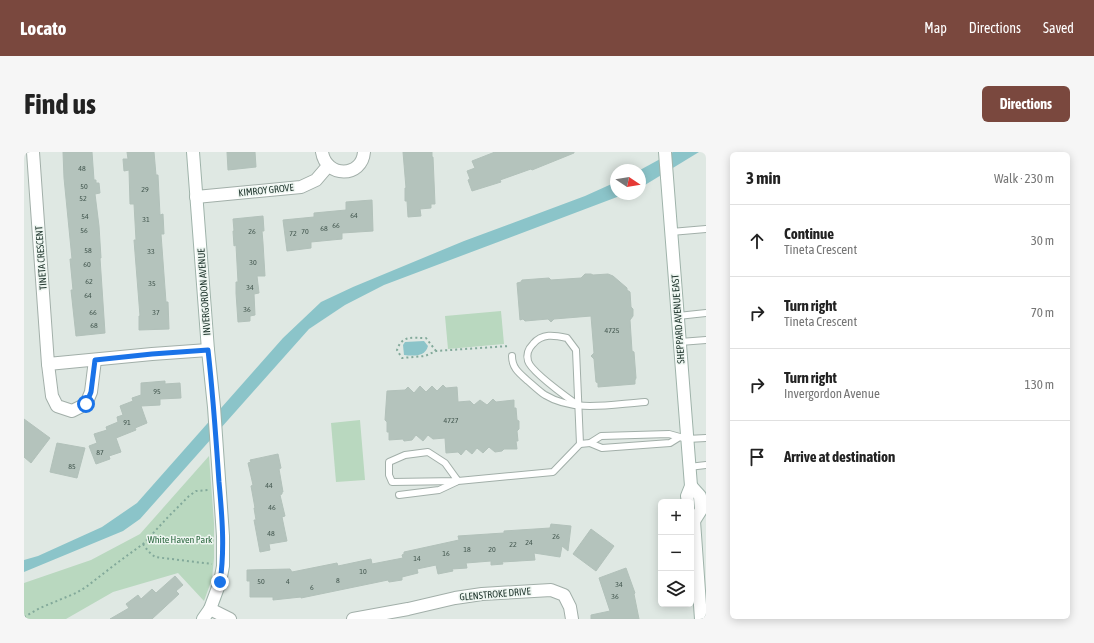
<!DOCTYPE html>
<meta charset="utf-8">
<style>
:root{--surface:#fff;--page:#f6f6f6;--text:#222;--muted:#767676;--line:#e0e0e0;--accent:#7a483e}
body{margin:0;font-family:"Asap Condensed",sans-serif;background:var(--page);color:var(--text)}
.controls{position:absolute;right:12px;bottom:12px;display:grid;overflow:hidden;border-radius:6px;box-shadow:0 2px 10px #0003}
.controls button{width:36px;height:36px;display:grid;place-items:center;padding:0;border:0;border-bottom:1px solid var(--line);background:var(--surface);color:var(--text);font:20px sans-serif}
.compass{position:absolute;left:586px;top:12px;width:36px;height:36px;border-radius:50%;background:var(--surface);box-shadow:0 2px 10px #0003;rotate:102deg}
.stop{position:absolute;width:12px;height:12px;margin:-9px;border:3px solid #1a73e8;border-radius:50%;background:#fff}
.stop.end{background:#1a73e8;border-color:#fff;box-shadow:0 1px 4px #0008}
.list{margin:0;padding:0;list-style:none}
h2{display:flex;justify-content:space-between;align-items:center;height:52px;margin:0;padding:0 16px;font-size:17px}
h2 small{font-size:13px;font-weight:400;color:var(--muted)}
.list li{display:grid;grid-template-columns:26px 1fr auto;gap:12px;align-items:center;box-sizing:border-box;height:72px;padding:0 16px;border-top:1px solid var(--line)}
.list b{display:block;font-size:15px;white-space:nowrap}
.list p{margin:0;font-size:13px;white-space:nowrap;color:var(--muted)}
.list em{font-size:13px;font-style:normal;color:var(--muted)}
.icon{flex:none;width:22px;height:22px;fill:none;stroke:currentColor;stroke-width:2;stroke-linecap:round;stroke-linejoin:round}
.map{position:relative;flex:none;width:682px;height:467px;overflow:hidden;border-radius:6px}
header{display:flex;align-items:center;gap:24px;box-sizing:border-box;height:56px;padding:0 20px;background:var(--accent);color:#fff}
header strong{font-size:19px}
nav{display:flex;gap:22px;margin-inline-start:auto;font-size:14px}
.intro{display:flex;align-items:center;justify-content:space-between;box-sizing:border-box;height:96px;padding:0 24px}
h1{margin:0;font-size:28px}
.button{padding:10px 18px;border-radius:6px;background:var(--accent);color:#fff;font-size:14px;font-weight:700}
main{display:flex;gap:24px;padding:0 24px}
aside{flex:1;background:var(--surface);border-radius:6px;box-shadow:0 2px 10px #0003}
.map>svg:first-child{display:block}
.green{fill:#b9d8bf}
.water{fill:#8bc4c9}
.building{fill:#b4c3bc;stroke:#b2c1ba}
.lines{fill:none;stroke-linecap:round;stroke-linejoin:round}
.lane-casing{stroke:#a2afa9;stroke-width:8}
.street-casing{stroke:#a2afa9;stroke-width:14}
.secondary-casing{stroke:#9fb3aa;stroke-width:14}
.path{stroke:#82a99a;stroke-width:2;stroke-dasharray:2 3;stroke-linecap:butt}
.lane{stroke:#fff;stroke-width:6}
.street{stroke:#fff;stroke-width:12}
.secondary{stroke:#fff;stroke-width:12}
.route{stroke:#1a73e8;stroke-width:5}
.labels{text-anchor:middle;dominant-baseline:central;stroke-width:3;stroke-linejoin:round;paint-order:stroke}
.number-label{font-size:8px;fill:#465a52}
.street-label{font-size:10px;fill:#21372f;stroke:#eef6f1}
.park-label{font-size:10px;fill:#2f6a42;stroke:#eef6f1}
</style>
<header>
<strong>Locato</strong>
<nav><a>Map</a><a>Directions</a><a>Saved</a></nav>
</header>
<div class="intro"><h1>Find us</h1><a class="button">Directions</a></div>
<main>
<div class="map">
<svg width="682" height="467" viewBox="0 0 682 467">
<rect width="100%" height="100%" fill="#dfe8e3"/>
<!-- green -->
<g class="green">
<polygon points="477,159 480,192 424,197 421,164"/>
<polygon points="336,268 341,328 312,330 307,271"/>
<polygon points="185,304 190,371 190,406 188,427 180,449 154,421 89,440 42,467 0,467 0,431 67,408 116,382"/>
</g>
<!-- water -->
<g class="water">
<polygon points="649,0 675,0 616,36 616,18"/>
<polygon points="592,30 592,42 601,42 360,133 321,153 285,177 116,367 99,379 0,420 0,408 14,404 78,375 113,351 259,186 297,150 329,135 440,89 561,44"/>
<path d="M400 189 404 194C401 205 390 204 380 203L379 193 381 190Z"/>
</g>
<!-- building -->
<g class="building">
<polygon points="39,0 68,0 70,28 72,28 72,31 75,31 76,41 71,42 75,74 77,106 76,106 81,181 52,184 47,138 49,138 46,107 48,107 40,26"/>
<polygon points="103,0 130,0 132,23 134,23 136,63 139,62 140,82 137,82 142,150 144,150 145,177 115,178 115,164 116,164 110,88 112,88 110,52 106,52 105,18 100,19 99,7 104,7"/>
<polygon points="203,0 231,0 232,15 204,18"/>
<polygon points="379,0 408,0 408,5 409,5 411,52 407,52 407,56 396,57 397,64 384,65 383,49 381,49 381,36 382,36"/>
<polygon points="471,0 550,0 550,1 508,18 507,17 476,28 477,30 448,39 444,28 446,27 443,19 451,16 448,9"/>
<polygon points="348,48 349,79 318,81 318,87 287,90 287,96 263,99 259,68 290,65 290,61 322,58 322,50"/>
<polygon points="239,64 240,79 238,79 239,91 241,124 233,124 235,141 230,142 231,163 226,164 226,169 214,170 212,141 212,130 214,130 212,93 210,94 209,79 210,79 209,67"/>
<polygon points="561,122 567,122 569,123 584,122 589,124 603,136 603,138 606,140 607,155 609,157 609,164 606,168 608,199 610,200 612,226 611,228 611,232 574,235 574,231 572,230 570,207 567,204 570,201 567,164 530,167 527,170 524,167 501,169 499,167 496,168 493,131 497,130 498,128 525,126 527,128 557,126"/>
<polygon points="141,229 141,232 156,231 157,246 136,247 136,253 117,254 123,271 111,276 112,278 92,286 97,300 85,304 86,307 72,312 65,294 73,291 70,282 83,278 82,275 94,270 93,265 99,263 96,254 109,249 108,246 117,243 117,231"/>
<polygon points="419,233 422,236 433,235 434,250 446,249 450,253 456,248 463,253 469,247 472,250 490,248 490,256 492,256 493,268 495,269 495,277 493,279 494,289 492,289 493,297 480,297 478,299 471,300 465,295 459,301 453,296 448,302 442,297 437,303 434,300 422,301 421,286 409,287 404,283 399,289 392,283 388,288 380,289 379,287 365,288 365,280 363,280 363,270 361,268 363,239 381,238 384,235 390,241 396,234 402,240 408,234 413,239"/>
<polygon points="0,267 26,286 7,311 0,305"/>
<polygon points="33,291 61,296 53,326 26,320"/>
<polygon points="254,302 257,316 255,317 259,340 258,340 258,342 256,343 261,364 258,365 263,389 245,392 246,398 236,400 230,368 232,368 230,356 231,356 227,334 229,333 224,311 227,310 226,308"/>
<polygon points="527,372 547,374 544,399 538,394 536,405 510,401 511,408 478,410 479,412 467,413 467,409 442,411 443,416 428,417 429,419 414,422 412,413 393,417 394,421 378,425 378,428 365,430 364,428 277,446 277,445 249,448 249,445 226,445 226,429 223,429 223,418 266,417 268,420 313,411 314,414 347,407 348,412 379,406 378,403 380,402 380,400 435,388 434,384 480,381 480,379 526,376"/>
<polygon points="567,377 590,394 572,419 549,402"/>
<polygon points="602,416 611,441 610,442 615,467 567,467 567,463 586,459 575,426"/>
<polygon points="151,424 159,433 152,439 155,442 128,467 86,467 105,456 102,452 114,443 117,447 128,437 132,441"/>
</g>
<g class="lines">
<defs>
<g id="lane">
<polyline points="647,80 682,77"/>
<polyline points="654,164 682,161"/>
<polyline points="656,190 682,188"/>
<path d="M488 204C488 216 495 221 504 229 509 233 515 239 521 243 551 261 588 252 621 250"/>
<path d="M555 254C544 246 507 220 504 209 502 202 504 197 509 192 518 181 530 183 543 186L552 198 556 292"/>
<polyline points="566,291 578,296 646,291 654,286"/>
<polyline points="665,315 682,313"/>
<polyline points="434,329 421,311 404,300 381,303 365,310 365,323 368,330 434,329 529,320 556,292 566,291 577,284 645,282 663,287 682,286"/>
<polyline points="375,343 415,338 432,330"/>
</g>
<g id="street">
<polyline points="9,0 24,212 128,202 184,198"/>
<path d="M298 0C302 26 338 26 340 0"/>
<polyline points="172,45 277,35 292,28 304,14"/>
<polyline points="24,212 28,244 33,254 48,259 62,252 67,240 71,208"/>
<polyline points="186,457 206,467"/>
<polyline points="329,467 384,457 431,446 458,442 527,438 540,443 546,455 548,467"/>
</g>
<g id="secondary">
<polyline points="169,0 184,198 190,255 199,384 199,414 196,430 186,457 179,467"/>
<polyline points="641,0 667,334 663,344 664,350"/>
<polyline points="667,334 676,344 677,358 670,369"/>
<polyline points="667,364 670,369 677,467"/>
</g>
</defs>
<!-- lane casing -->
<use href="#lane" class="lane-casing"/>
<!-- street casing -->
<use href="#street" class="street-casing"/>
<!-- secondary casing -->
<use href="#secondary" class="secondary-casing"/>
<!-- path -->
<g class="path">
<path d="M412 199 402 186C388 186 378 183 373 198L378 206 401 204 412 199 485 194"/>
<polyline points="119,392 124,399 131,405 188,412"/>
<polyline points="0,465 16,456 52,441 62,435 93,411 119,392 145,364 165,344 172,339 185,338"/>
</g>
<!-- lane -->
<use href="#lane" class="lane"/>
<!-- street -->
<use href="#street" class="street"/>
<!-- secondary -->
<use href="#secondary" class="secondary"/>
</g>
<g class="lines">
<!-- route -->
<path class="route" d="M62 252 67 240 71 208 128 202 184 198C189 242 192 286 195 330 198 363 201 397 196 430"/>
</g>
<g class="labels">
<!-- number labels -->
<g class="number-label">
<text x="58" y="16">48</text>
<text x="60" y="34">50</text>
<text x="121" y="37">29</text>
<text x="59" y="46">52</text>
<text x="330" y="63">64</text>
<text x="61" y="64">54</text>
<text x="122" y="67">31</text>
<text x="312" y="73">66</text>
<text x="300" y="76">68</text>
<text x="60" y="78">56</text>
<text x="228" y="79">26</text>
<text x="281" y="79">70</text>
<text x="269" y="81">72</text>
<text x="64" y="98">58</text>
<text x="127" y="99">33</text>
<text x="229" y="110">30</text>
<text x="63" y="112">60</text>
<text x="65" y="129">62</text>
<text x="128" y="131">35</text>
<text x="226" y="135">34</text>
<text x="64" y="143">64</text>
<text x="223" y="157">36</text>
<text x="69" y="160">66</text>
<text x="132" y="160">37</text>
<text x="70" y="173">68</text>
<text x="588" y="178">4725</text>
<text x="133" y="239">95</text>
<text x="427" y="268">4727</text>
<text x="103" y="270">91</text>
<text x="76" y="300">87</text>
<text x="48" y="314">85</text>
<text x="245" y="333">44</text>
<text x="248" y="355">46</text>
<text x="247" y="381">48</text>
<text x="532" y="384">26</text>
<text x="505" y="390">24</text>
<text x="489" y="392">22</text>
<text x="443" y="397">18</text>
<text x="468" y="397">20</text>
<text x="422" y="401">16</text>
<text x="393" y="406">14</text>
<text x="339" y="419">10</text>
<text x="314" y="428">8</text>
<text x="237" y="429">50</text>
<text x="264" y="429">4</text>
<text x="595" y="432">34</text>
<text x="288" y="435">6</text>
<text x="591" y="444">36</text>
</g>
<!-- street labels -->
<g class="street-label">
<text transform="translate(242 38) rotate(-6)">KIMROY GROVE</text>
<text transform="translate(17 106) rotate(-94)">TINETA CRESCENT</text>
<text transform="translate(180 140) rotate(-94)">INVERGORDON AVENUE</text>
<text transform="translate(654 167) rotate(-94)">SHEPPARD AVENUE EAST</text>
<text transform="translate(471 442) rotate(-5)">GLENSTROKE DRIVE</text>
</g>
<!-- park labels -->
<g class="park-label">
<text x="156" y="387">White Haven Park</text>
</g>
</g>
</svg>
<div class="controls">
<button>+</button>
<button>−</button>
<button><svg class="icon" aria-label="layers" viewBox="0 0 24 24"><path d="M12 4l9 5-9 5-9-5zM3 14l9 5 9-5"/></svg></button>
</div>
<svg class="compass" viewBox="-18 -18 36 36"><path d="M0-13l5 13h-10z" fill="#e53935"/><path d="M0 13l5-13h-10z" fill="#767676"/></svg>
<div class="stop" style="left:62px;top:252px"></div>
<div class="stop end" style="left:196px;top:430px"></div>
</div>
<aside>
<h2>3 min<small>Walk · 230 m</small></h2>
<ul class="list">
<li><svg class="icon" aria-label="ahead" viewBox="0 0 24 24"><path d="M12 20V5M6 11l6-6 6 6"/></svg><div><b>Continue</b><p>Tineta Crescent</p></div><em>30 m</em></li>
<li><svg class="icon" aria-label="right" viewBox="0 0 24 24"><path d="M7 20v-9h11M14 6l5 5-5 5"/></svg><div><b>Turn right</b><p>Tineta Crescent</p></div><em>70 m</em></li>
<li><svg class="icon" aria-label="right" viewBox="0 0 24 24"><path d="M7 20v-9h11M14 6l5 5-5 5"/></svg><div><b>Turn right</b><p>Invergordon Avenue</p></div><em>130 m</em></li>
<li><svg class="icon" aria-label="arrive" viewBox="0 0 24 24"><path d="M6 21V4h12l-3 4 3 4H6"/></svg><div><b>Arrive at destination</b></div></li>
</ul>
</aside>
</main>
